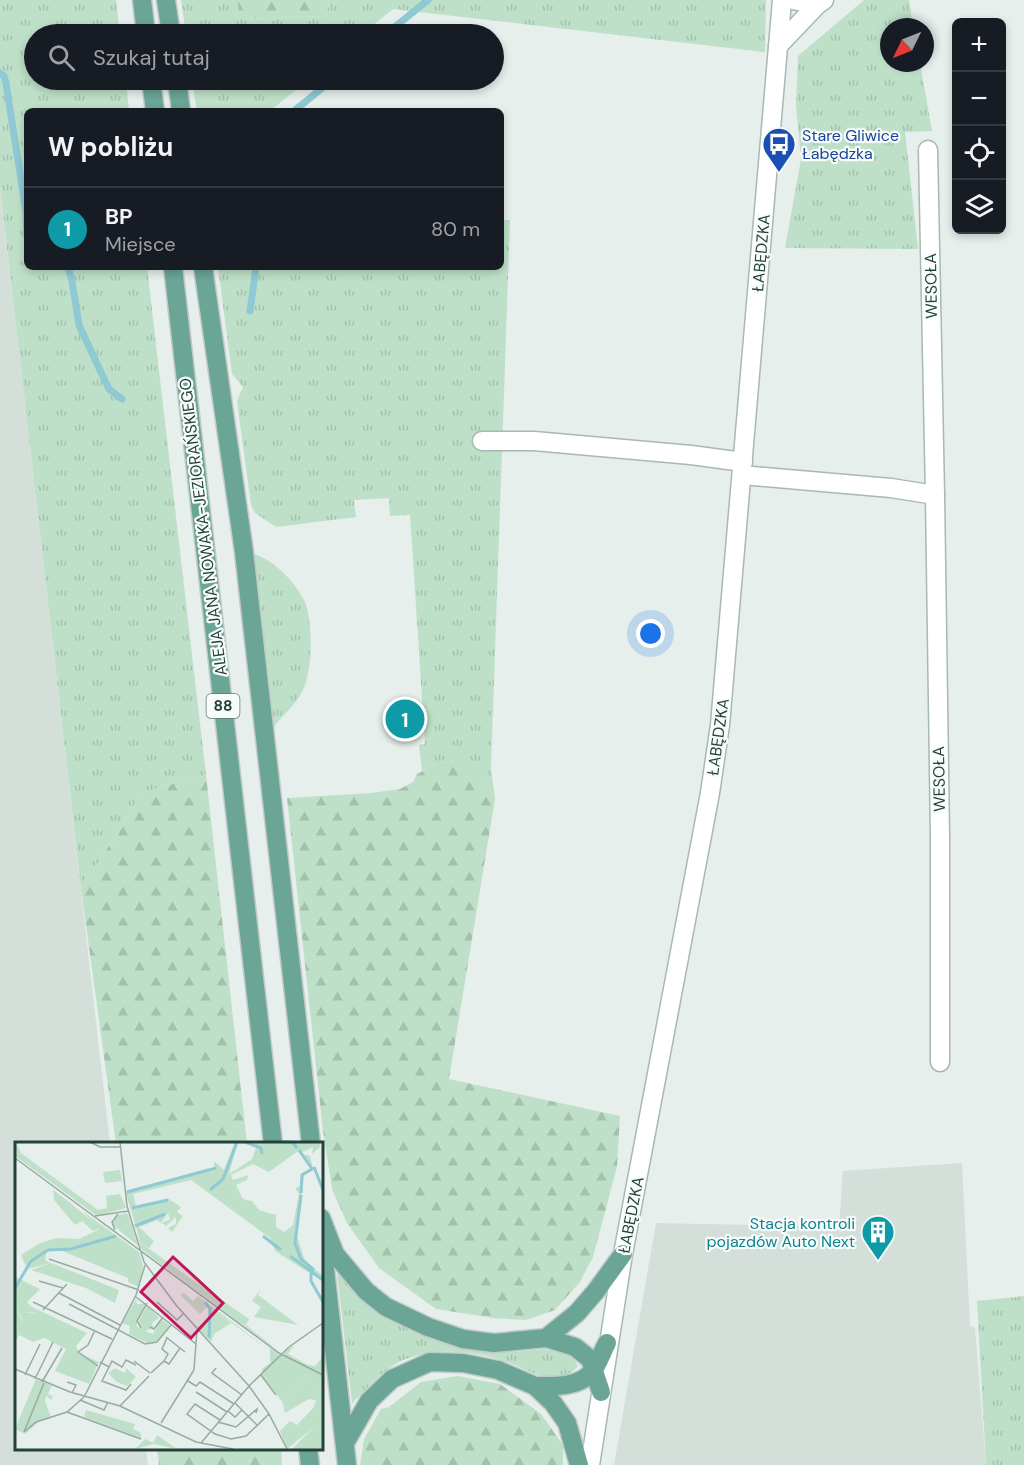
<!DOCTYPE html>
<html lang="pl">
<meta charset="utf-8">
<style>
:root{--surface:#171b24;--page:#242831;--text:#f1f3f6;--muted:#9ea1a6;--line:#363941;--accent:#db2777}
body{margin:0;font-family:"DM Sans",sans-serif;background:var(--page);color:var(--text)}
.controls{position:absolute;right:18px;top:18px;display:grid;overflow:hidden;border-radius:9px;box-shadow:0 3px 9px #0003}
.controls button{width:54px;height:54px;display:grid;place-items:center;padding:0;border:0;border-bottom:2px solid var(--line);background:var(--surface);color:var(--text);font:30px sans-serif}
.compass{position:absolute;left:880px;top:18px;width:54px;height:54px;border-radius:50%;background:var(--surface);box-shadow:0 3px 9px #0003;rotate:227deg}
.you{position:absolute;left:651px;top:634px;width:21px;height:21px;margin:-15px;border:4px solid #fff;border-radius:50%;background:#1a73e8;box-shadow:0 0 0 9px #1a73e833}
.badge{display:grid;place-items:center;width:39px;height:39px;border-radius:50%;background:var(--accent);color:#fff;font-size:20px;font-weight:700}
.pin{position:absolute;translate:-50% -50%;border:3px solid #fff;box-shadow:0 2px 6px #0006}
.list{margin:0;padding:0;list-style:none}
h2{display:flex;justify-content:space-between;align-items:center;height:78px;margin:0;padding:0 24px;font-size:26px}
h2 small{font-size:20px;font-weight:400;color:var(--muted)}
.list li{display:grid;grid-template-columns:39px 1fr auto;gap:18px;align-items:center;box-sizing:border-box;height:84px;padding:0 24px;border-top:2px solid var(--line)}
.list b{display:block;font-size:22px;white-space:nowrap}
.list p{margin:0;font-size:20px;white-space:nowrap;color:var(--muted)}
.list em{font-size:20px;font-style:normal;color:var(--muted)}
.icon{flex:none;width:33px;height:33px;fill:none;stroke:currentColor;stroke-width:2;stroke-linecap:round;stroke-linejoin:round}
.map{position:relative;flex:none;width:1024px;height:1465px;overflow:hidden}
.search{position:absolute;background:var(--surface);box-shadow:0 3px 9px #0003;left:24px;top:24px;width:480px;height:66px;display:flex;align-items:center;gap:15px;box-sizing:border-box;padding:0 21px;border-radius:33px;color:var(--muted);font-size:22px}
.panel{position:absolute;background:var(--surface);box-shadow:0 3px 9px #0003;left:24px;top:108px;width:480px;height:162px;border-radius:9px}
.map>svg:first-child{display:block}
.built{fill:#d4dfda}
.grass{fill:url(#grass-tufts)}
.forest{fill:url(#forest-firs)}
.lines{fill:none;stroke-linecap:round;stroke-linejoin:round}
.stream{stroke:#8ec9d4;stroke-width:7}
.minor-casing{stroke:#a8b8b2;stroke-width:21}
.major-casing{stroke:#c2cac8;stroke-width:21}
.minor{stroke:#fff;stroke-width:18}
.major{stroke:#6aa596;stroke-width:18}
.labels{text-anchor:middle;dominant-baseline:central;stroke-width:4.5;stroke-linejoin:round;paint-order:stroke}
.shield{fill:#f7fbf9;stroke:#637a73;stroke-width:1.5}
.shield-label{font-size:15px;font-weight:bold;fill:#24423a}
.transit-label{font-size:16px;fill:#164399;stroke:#f7fbf9;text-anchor:start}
.street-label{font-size:16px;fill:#24423a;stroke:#f7fbf9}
.culture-label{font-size:16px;fill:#0d838f;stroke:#f7fbf9;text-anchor:end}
.inset-river{fill:none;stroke:#8ec9d4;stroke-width:3}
.inset-road{fill:none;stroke:#98aaa4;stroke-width:1.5}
.view{fill:#c2185b;fill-opacity:0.15;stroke:#c2185b;stroke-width:3}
.inset-edge{fill:none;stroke:#24423a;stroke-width:3}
</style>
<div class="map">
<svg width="1024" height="1465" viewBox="0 0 1024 1465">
<defs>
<pattern id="grass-tufts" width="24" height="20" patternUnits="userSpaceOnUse" patternTransform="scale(1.5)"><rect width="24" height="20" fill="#bfe0c8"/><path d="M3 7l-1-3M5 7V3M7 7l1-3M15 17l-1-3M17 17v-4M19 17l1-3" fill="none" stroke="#a4c1ad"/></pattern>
<pattern id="forest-firs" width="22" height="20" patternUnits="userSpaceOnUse" patternTransform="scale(1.5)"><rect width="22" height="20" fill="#bfe0c8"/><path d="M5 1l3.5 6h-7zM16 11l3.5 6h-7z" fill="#a4c1ad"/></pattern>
</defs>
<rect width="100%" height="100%" fill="#e6efeb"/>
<!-- built -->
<g class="built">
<polygon points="0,187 110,1144 16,1144 16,1448 146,1449 148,1465 0,1465"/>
<polygon points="962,1163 970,1326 975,1328 986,1465 614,1465 656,1223 839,1227 843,1171"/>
</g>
<!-- grass -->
<g class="grass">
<polygon points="0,0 116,0 120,34 34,34 34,80 126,80 129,111 27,111 27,267 147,267 206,775 144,792 81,889 0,187"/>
<polygon points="181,0 238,0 240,19 326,16 329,0 766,0 765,52 393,9 362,34 186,34"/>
<polygon points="864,0 909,0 913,27 889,27 889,63 920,63 932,131 905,132 918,249 785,248 801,159 796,105 798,56"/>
<polygon points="192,80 308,80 270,111 197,111"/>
<polygon points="501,220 510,220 491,768 495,799 487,783 441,762 422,771 419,745 425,744 410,515 390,516 389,498 354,500 356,517 276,527 255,513 251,505 237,401 243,387 232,374 218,267 501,267"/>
<path d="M252 553C274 560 295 581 305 602 313 621 313 674 302 692 295 705 282 716 273 728Z"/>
<path d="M337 1273 384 1315 451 1342 513 1352 544 1349 560 1352 573 1358 578 1366C571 1374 561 1380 550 1378 537 1376 523 1368 510 1363 477 1351 440 1347 406 1359 388 1365 366 1390 352 1403Z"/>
<polygon points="1024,1296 1024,1465 986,1465 977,1301"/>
</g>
<!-- forest -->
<g class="forest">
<polygon points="238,0 329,0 326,16 239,19"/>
<polygon points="440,762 457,765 487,783 495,799 449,1079 620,1116 617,1167 593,1257 580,1282 555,1310 526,1320 493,1318 436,1309 379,1268 347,1223 332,1189 323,1131 287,798 371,793 400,789 413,782 417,774"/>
<polygon points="206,775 247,1144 116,1144 81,889 144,792"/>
<polygon points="458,1376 500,1384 541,1414 563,1445 563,1465 360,1465 364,1439 381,1409 389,1407 421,1382"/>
<polygon points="157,1449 281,1449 282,1465 159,1465"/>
</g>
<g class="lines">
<!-- stream -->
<g class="stream">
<polyline points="386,34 428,0"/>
<polyline points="0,73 4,76 6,83 26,212 27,236"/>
<polyline points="294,111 332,80"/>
<polyline points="68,267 72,281 79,325 105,381 109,389 122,399"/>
<polyline points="250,311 256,267"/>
</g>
<defs>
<g id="minor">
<polyline points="793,0 817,5"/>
<polyline points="778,46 817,5 824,0"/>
<polyline points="928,150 935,495"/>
<polyline points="482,441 534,441 691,455 743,462"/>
<polyline points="742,475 891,488 935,495 940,837 940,1062"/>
<polyline points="590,1465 623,1254 710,793 720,725 782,0"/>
</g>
<g id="major">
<polyline points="142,0 146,34"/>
<polyline points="166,0 171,34"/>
<polyline points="151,80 155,111"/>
<polyline points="177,80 181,111"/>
<polyline points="173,267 273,1144"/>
<polyline points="203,267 244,552 311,1144"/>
<polyline points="321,1218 335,1254 366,1291 386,1307 428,1327 463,1339 494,1343 546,1338 577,1313 596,1291 623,1254"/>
<polyline points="321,1234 347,1465"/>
<polyline points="546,1338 575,1347 590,1359 601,1392"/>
<path d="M535 1386C553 1386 577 1388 591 1373 598 1366 602 1352 607 1343"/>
<polyline points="345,1443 369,1401 392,1379 430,1362 463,1363 498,1370 535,1386 553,1403 567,1423 579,1465"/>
<polyline points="308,1448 310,1465"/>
</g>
</defs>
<!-- minor casing -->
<use href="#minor" class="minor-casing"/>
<!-- major casing -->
<use href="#major" class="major-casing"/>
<!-- minor -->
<use href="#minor" class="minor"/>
<!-- major -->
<use href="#major" class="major"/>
</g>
<!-- icons -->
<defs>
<symbol id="bus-pin" viewBox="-11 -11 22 30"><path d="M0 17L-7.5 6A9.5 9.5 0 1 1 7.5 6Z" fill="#1a4fb4" stroke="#f7fbf9"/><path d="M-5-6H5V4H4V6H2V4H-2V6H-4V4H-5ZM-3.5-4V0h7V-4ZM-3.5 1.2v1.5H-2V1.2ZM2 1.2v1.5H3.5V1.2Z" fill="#fff"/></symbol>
<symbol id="building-pin" viewBox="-11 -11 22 30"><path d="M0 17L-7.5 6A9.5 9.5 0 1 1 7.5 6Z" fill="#0f9aa8" stroke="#f7fbf9"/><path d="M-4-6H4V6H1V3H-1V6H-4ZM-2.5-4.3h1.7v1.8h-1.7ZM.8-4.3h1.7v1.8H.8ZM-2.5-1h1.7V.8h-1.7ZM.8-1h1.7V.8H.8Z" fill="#fff"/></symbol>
</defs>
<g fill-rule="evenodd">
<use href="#bus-pin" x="760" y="125" width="38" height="52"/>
<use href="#building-pin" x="859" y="1213" width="38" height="52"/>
</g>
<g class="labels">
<!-- shield labels -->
<rect class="shield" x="206.5" y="694" width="33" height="24" rx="4.5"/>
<g class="shield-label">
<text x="223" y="706">88</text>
</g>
<!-- transit labels -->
<g class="transit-label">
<text x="802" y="135">Stare Gliwice<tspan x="802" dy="18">Łabędzka</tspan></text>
</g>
<!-- street labels -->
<g class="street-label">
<text transform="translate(761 253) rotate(-85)">ŁABĘDZKA</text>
<text transform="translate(931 286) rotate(-91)">WESOŁA</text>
<text transform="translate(203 527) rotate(-97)">ALEJA JANA NOWAKA-JEZIORAŃSKIEGO</text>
<text transform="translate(718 737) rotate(-82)">ŁABĘDZKA</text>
<text transform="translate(939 779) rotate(-91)">WESOŁA</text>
<text transform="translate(631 1215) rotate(-79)">ŁABĘDZKA</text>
</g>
<!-- culture labels -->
<g class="culture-label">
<text x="855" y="1223">Stacja kontroli<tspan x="855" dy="18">pojazdów Auto Next</tspan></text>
</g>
</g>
<!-- overview -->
<g transform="translate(15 1142)">
<rect width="308" height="308" fill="#e6efeb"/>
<path d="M1 0 6 11 26 26 25 32 0 14ZM220 0H223L214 32 237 17 241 5 229 0H305V5L297 12 298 5 285 11 295 14 298 26 289 33 282 94 290 119 307 133V139L260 109 255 96 176 38 118 52 121 65 154 57 166 65 162 70 168 74 157 90 153 86 161 82V75L151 84 147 81 155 77 153 71 146 81 142 78 124 85 139 99 134 106 126 101 110 49 199 26V19L209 28ZM283 9 296 27 288 32 286 44 280 46 284 52 278 83 269 90 261 85V73L244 68 237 59 228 57 221 43 232 38 233 33 218 38 216 33 238 22 254 30ZM67 69 124 110 128 124 124 145 113 140V136L40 106 32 108 30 118 36 121 12 127 6 113 25 101 42 96 64 97 85 87ZM175 136 234 177 231 183 264 209 175 144ZM246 147 243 153 283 183 239 175 246 165 237 159ZM169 151 178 159 183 154 254 208 200 169 205 180 193 196 182 186 195 175 196 166 193 164 185 172 165 153ZM121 157 122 162H130L121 184 127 187 123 181 132 163 144 176 137 181 138 186 130 189 138 192 146 177 155 184 142 199 132 201 114 192 115 184 107 181ZM0 163 8 180 9 170 21 172 15 164 72 191 61 204 64 211 84 220 74 242 40 229 51 207 29 196 18 200 4 193 0 201ZM100 226 110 231 111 226 121 235 112 244 102 240 93 231ZM293 232 296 235 292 240 306 247 303 259 294 257 270 271 268 261ZM21 237 37 243 33 252 38 254 36 258 32 254 30 258 36 276 25 279 10 292 0 287ZM71 268 120 282 118 287 126 291V296L69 275ZM142 293 162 307 139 302 120 307 130 297 138 301Z" fill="#bfe0c8" fill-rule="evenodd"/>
<path d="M26 26 83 68 92 66 91 54 105 52 111 66 82 74 25 32ZM105 28 107 39 90 41 88 30ZM197 30 204 33 193 43 180 38ZM38 48 53 59 85 86 78 89 67 79 60 83 39 58ZM111 71 113 72 123 104 97 82 101 74ZM122 89 126 101 175 136V144L126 107ZM93 94 98 116H81L72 107 78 99ZM36 121 104 148 100 161 71 146 16 128ZM0 135 25 147 12 160 22 171 9 170V180L0 163ZM200 169 216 181 199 192 196 200 193 196 196 178 199 184 204 180 197 172ZM279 203 273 212 293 223 300 224 307 216V258L298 273V286L272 307 265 289 275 279 282 283 298 266 306 247 291 241 296 235 293 232 268 261 247 233V227L255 221V206L265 213Z" fill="#bfe0c8"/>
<path d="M307 258V307H277L298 286 292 280Z" fill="#bfe0c8"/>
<path class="inset-river" d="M230 0 246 6 247 12M266 0H277L282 6M284 8 297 27 287 33 286 51M299 25 308 48M195 48 208 37 222 0M112 50 201 26M286 53 280 101 286 117 299 128M117 66 153 58M120 84 150 72M248 94 266 108M275 114 308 138M296 131V139L308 160M0 146 16 119 33 108 56 107 101 94M190 160 195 167 194 196"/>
<path class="inset-road" d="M75 0 85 5H105M105 0 112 64 129 120 161 163 234 244 254 272 272 307M0 16 264 211 308 233M80 74 113 69M100 88 97 80 103 72M34 117 124 148M24 139 48 146M44 151 105 183M121 155 181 202M18 160 97 197M142 160 162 178 168 172M54 162 130 202 142 200 156 183M28 168 52 142M135 185 139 187 148 175M126 186 122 179 132 161M80 188 73 203 63 210 83 224M151 195 170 210M119 219 135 231M149 219 153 212 147 207 152 196M85 220 94 225 97 219 107 225 111 218 121 223M94 225 87 239 111 248 116 242M201 226 197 231 227 253M0 227 55 250 105 264 181 300 218 307M136 231 149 219 154 222 165 206M10 233 25 202M246 233 261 253M20 237 38 200M173 239 181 244 185 240 219 262M27 240 47 206M52 240 61 243 57 251M181 250 212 270M65 258 89 268 93 260M220 261 243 284M105 264 134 234M213 269 220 275 227 268M52 270 126 297M205 278 180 262 172 272 200 292 216 297 231 294 254 272M203 280 221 285 242 267 241 271M146 281 179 228 182 188M9 290 21 280 52 270 69 255 121 153 130 123M9 290 29 241M186 301 234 244 274 205 308 181"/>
<path class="view" d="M158 115 208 161 176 196 126 150Z"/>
<rect width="308" height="308" class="inset-edge"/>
</g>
</svg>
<div class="controls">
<button>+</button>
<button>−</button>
<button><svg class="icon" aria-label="locate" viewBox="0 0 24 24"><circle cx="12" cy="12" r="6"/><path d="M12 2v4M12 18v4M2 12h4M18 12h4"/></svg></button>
<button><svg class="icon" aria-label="layers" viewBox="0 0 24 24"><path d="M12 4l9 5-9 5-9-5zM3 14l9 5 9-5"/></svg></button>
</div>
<svg class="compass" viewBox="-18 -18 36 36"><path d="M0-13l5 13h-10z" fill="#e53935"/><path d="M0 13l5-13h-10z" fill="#9ea1a6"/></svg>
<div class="you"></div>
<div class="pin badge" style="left:405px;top:719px;background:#0f9aa8">1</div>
<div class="search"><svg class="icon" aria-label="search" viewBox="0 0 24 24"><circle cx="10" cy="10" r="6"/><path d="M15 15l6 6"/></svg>Szukaj tutaj</div>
<section class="panel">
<h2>W pobliżu<small></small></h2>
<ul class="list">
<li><span class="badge" style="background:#0f9aa8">1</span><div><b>BP</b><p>Miejsce</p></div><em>80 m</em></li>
</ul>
</section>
</div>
